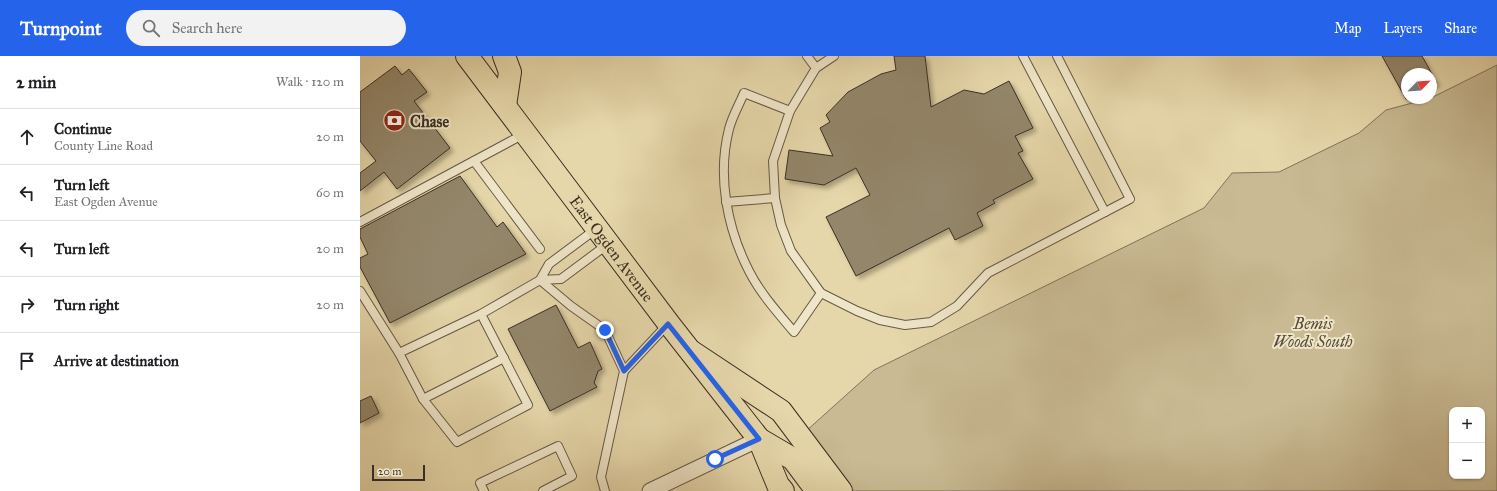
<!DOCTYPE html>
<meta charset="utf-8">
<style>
:root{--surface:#fff;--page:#f2f2f2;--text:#202124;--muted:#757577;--line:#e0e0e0;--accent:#2563eb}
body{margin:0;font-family:"IM FELL Great Primer",serif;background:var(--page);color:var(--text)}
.controls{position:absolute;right:12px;bottom:12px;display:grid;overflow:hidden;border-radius:8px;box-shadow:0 1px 3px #0004}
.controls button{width:36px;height:36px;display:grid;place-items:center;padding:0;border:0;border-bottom:1px solid var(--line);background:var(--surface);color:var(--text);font:20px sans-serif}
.compass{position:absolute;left:1041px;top:12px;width:36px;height:36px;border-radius:50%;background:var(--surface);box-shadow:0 1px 3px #0004;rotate:65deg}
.scale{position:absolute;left:12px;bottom:10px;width:53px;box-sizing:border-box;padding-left:4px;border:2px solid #392f24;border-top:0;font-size:11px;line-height:14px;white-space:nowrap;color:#392f24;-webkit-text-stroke:3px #efe5c8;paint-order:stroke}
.stop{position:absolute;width:12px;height:12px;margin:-9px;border:3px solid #2563eb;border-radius:50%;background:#fff}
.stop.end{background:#2563eb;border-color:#fff;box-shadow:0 1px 4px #0008}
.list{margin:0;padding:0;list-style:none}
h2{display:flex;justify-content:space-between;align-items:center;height:52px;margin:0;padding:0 16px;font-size:17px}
h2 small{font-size:13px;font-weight:400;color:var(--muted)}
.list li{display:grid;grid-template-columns:26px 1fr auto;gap:12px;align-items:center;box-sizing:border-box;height:56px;padding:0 16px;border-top:1px solid var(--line)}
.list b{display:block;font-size:15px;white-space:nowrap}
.list p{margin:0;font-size:13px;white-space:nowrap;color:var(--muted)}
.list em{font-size:13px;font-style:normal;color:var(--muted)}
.icon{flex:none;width:22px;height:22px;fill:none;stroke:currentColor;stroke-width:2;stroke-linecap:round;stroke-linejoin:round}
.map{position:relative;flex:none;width:1137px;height:435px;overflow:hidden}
header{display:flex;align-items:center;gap:24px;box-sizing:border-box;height:56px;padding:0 20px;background:var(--accent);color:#fff}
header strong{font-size:19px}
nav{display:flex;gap:22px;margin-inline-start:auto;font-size:14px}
.search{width:280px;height:36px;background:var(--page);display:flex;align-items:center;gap:10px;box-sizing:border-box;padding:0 14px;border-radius:22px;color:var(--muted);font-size:15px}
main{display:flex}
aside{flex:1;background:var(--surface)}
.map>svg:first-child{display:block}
.green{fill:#c9ba93;stroke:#81745c;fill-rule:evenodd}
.building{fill:#93866a;stroke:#392f24;filter:url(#shadow)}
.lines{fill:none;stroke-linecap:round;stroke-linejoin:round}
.lane-casing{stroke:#645946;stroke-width:10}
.street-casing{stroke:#645946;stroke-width:17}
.primary-casing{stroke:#392f24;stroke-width:24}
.highway-casing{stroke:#392f24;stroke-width:24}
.lane{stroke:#efe5c8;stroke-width:8}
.street{stroke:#efe5c8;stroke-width:15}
.primary{stroke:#e6d7aa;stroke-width:22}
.highway{stroke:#e6d7aa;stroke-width:22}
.route{stroke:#2563eb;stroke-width:5}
.labels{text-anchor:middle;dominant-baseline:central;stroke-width:4;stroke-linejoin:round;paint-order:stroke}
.poi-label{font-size:16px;font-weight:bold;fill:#392f24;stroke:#efe5c8;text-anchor:start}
.street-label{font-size:16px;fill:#392f24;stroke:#efe5c8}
.park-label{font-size:16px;font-style:italic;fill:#564b3a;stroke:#efe5c8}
</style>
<header>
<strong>Turnpoint</strong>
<div class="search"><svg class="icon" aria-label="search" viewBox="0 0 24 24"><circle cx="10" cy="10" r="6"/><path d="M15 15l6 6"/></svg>Search here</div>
<nav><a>Map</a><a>Layers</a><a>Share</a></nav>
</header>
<main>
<aside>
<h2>2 min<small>Walk · 120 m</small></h2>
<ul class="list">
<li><svg class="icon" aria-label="ahead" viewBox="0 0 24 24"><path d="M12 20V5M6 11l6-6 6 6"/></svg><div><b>Continue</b><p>County Line Road</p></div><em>20 m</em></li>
<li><svg class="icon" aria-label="left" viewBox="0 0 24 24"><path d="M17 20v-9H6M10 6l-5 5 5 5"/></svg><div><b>Turn left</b><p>East Ogden Avenue</p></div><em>60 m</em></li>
<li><svg class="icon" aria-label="left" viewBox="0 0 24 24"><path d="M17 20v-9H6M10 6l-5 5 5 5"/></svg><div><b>Turn left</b></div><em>20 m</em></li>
<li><svg class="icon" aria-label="right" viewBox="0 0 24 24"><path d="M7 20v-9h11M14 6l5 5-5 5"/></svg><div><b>Turn right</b></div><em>20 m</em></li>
<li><svg class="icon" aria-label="arrive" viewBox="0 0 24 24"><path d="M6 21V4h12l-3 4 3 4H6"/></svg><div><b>Arrive at destination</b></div></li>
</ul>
</aside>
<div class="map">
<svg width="1137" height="435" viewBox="0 0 1137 435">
<defs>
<filter id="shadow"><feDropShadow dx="3.5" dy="3.5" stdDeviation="2" flood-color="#0004"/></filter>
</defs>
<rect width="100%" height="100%" fill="#e6d7aa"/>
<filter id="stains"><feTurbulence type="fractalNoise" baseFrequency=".005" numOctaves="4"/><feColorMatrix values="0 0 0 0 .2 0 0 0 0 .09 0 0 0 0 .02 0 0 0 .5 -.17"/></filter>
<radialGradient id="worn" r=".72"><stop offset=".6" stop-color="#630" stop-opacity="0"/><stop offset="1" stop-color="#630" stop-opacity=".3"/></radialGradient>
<!-- green -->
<path class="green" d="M1137 9V435H483L445 376 514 314 844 152 872 117 919 116 999 77 1026 54 1071 42ZM1092 354H1122V420H1092Z"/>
<!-- building -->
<g class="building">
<polygon points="534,0 565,0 571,51 604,34 624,38 649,25 673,72 655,80 663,95 658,97 673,123 633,144 635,147 617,157 623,170 595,184 589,172 496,220 466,161 510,139 496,112 464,129 425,123 429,94 473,100 460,72 470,66 466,59 488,36 521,18 536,14"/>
<polygon points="1022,0 1062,0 1077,27 1071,30 1071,18 1047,18 1047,42 1048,42 1046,43"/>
<polygon points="35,10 42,19 49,13 67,36 54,45 90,92 37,133 24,116 0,135 0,117 16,105 0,85 0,36"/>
<polygon points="100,120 137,171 143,166 166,198 30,267 0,211 0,202 8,198 0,181 0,173"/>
<polygon points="196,249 218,292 230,286 242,313 238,315 234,327 237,331 190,355 148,273"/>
<polygon points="11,340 19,357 0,367 0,345"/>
</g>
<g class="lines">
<defs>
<g id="lane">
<polyline points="447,0 456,12 430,55 413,105 415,142 421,169 431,195 461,237 497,255 520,264 545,269 571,266 597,250 628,217 770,143 697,0"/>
<polyline points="663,0 745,156"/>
<polyline points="456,12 474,0"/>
<path d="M430 55 384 37C379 49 372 61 369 73 357 120 367 172 389 215 400 237 418 257 434 276L461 237"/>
<polyline points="114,105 180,193"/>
<polyline points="366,146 415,142"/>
<polyline points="0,166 164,78"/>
<polyline points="236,173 189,208 180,224 201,223 248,188"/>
<polyline points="0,235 39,297"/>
<polyline points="121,258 168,349 97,386 63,343 39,297 121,258 180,224 211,250 245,274 264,315 241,421 245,435"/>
<polyline points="264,315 307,269"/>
<polyline points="63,343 144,302"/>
<polyline points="124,435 120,427 198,390 212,420 183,435"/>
</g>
<polyline id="street" points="290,435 399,383"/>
<g id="primary">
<path id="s1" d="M107 0 309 268 399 383 418 429 423 435"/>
<polyline points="144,0 150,16 145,50"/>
<polyline points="399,383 433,403 457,435"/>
</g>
<polyline id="highway" points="332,296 421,355 481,435"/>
</defs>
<!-- lane casing -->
<use href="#lane" class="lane-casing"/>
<!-- street casing -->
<use href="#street" class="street-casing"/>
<!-- primary casing -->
<use href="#primary" class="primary-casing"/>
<!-- highway casing -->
<use href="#highway" class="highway-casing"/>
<!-- lane -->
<use href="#lane" class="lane"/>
<!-- street -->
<use href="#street" class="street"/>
<!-- primary -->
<use href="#primary" class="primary"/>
<!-- highway -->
<use href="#highway" class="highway"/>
</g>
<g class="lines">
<!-- route -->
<polyline class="route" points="245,274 264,315 308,268 399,383 355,403"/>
</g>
<!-- icons -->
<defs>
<symbol id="bank-disc" viewBox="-11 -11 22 22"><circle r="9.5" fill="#8f2418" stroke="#efe5c8"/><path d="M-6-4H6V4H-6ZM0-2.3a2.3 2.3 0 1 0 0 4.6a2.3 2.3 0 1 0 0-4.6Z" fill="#fff"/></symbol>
</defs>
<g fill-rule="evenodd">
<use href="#bank-disc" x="22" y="52" width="25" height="25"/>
</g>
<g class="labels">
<!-- poi labels -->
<g class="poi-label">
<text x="50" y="65">Chase</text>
</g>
<!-- street labels -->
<g class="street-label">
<text stroke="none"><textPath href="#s1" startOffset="241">East Ogden Avenue</textPath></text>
</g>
<!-- park labels -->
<g class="park-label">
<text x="953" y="267">Bemis<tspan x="953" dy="18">Woods South</tspan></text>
</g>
</g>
<rect width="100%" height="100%" filter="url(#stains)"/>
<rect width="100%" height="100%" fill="url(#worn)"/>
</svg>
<div class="controls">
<button>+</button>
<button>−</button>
</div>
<svg class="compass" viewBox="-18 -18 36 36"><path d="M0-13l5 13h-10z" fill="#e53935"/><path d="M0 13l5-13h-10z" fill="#757577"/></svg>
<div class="scale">20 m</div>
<div class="stop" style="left:355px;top:403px"></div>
<div class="stop end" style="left:245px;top:274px"></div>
</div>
</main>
